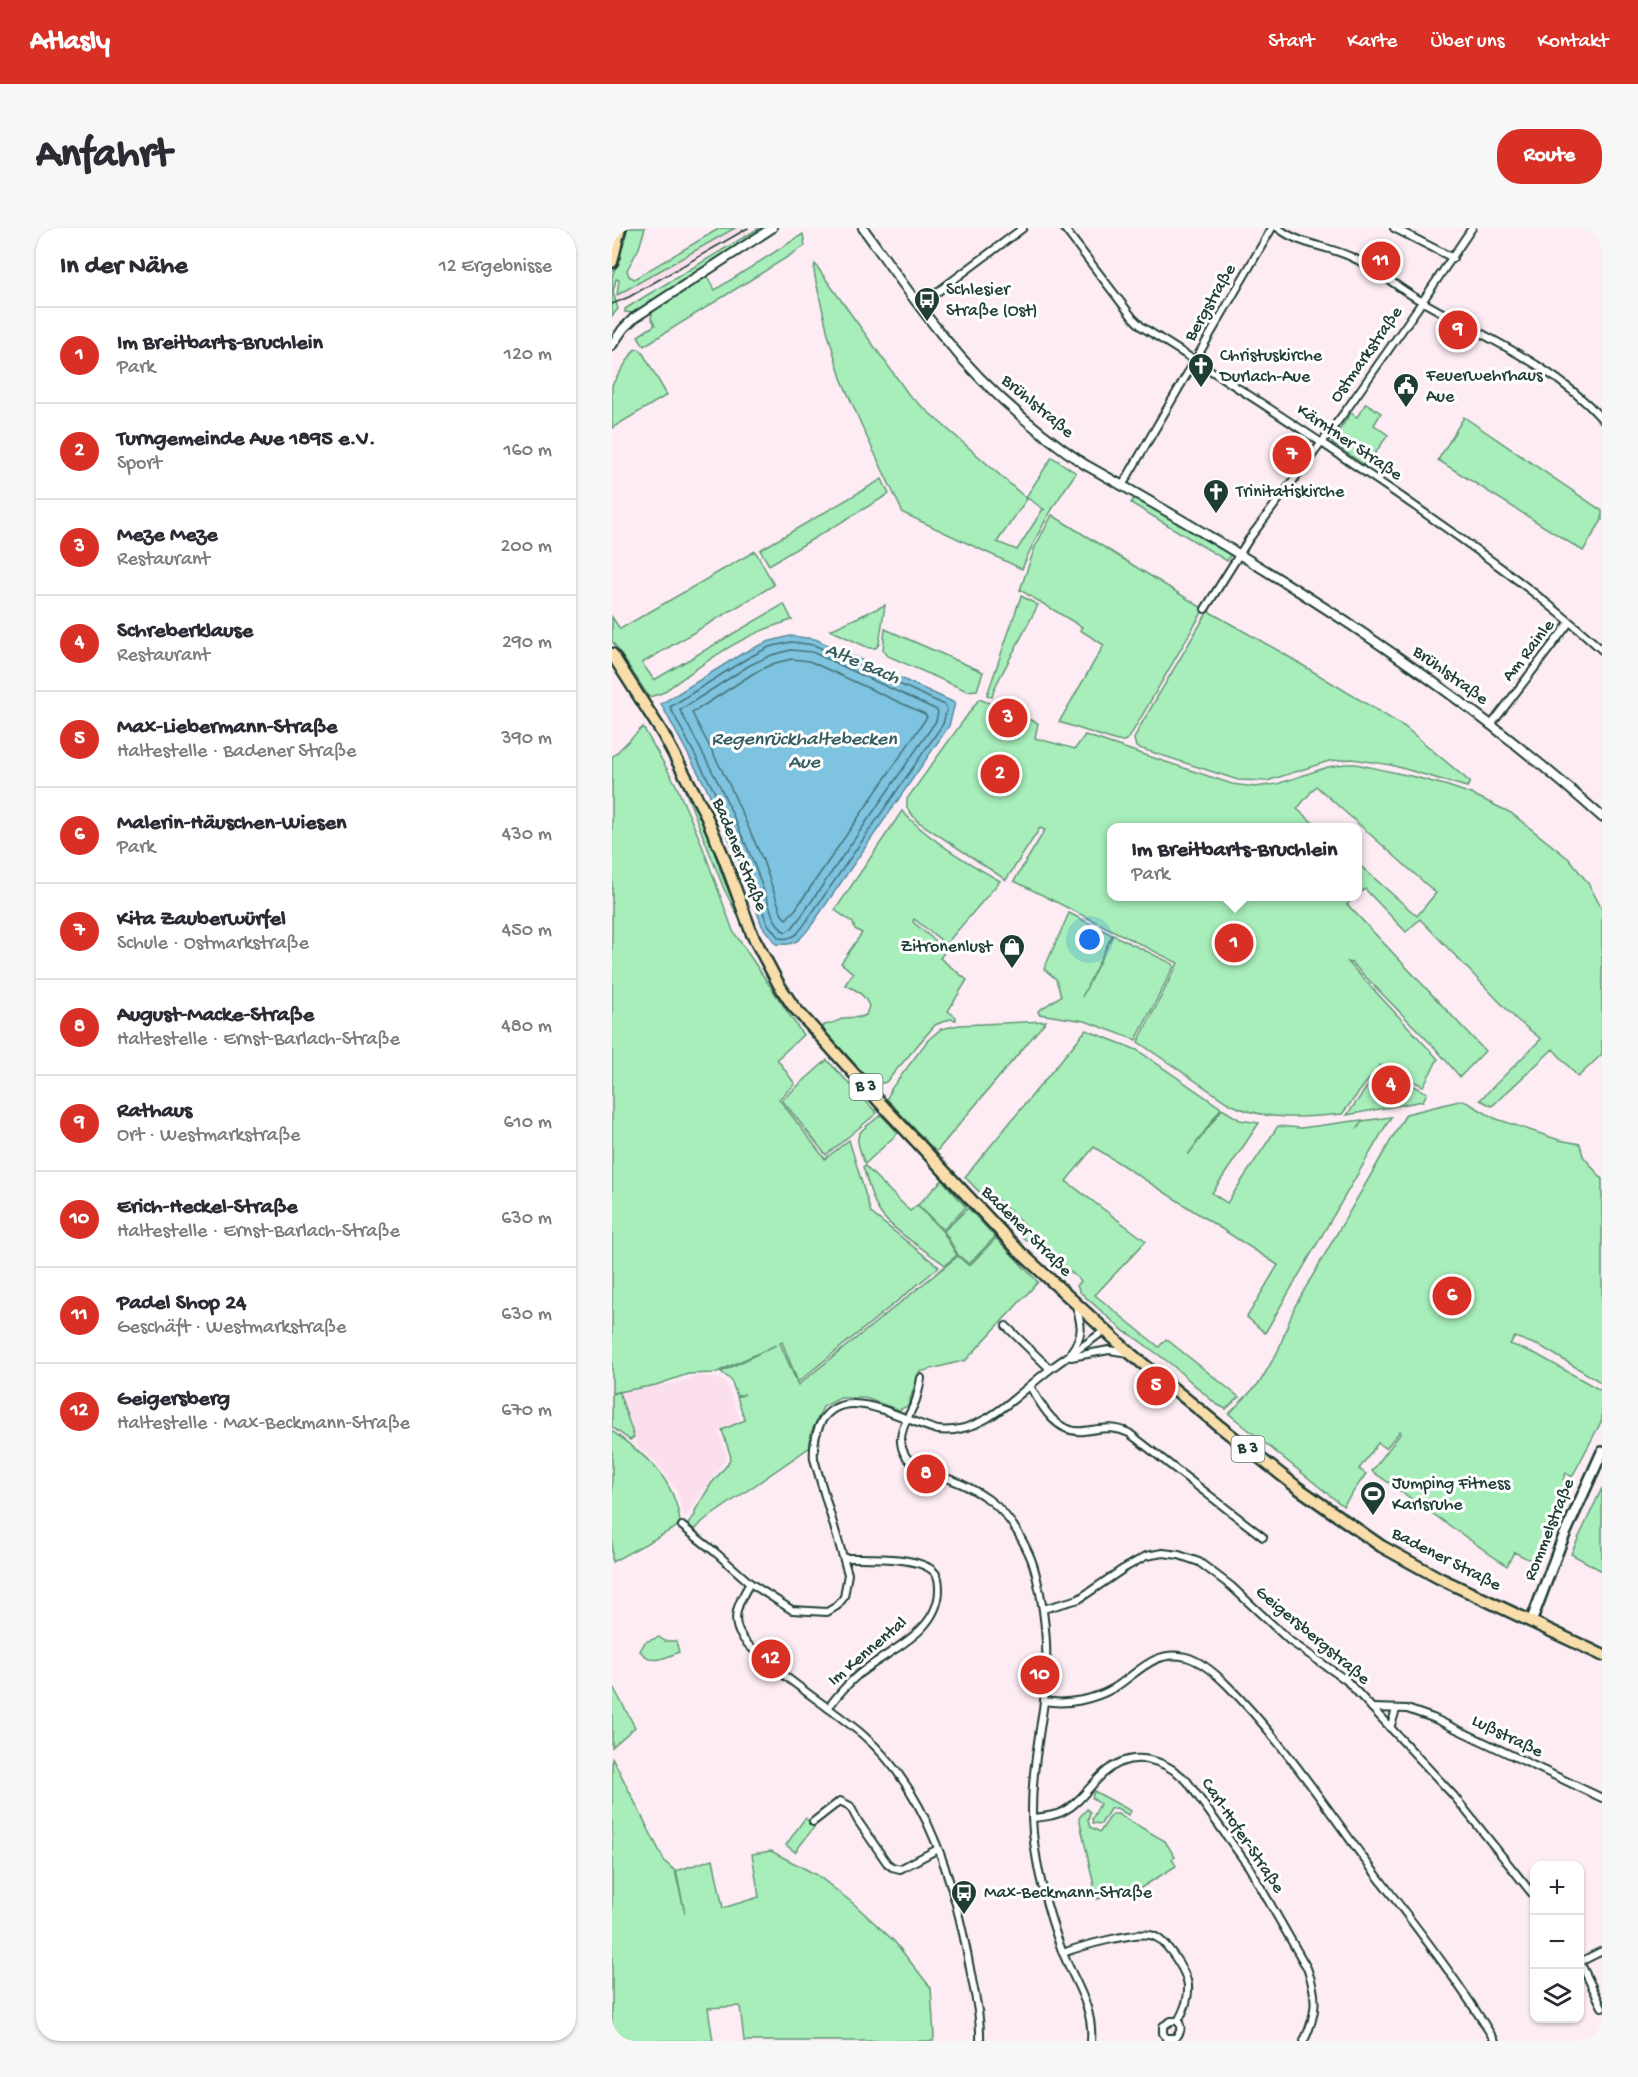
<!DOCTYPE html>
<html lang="de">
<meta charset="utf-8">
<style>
:root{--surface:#fff;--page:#f7f7f7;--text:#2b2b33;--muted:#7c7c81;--line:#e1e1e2;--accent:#d93025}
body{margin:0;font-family:"Gochi Hand",sans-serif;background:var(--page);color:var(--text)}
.controls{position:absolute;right:18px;bottom:18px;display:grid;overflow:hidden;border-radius:12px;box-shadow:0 2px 4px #0004}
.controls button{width:54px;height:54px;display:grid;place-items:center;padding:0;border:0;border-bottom:2px solid var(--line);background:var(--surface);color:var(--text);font:30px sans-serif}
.you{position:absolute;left:478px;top:712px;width:21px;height:21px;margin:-15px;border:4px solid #fff;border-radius:50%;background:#1a73e8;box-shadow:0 0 0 9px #1a73e833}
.badge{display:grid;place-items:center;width:39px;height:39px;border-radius:50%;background:var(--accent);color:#fff;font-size:20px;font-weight:700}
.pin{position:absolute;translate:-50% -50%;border:3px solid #fff;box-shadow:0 2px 6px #0006}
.popup{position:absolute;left:495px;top:595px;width:255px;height:78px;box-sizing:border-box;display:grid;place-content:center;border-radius:12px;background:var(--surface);filter:drop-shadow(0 2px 4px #0005);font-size:20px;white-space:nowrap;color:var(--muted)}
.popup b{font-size:22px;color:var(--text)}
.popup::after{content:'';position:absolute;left:50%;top:100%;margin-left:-12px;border:12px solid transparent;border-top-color:var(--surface)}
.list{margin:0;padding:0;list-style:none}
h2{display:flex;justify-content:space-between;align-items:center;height:78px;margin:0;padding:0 24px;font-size:26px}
h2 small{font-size:20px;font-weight:400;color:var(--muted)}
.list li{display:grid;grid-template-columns:39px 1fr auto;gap:18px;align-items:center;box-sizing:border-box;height:96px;padding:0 24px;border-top:2px solid var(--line)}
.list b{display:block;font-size:22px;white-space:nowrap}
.list p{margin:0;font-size:20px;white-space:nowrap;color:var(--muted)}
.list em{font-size:20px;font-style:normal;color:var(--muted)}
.icon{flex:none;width:33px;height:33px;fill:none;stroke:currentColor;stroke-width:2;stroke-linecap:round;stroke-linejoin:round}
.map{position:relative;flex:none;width:990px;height:1813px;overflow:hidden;border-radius:24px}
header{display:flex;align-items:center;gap:36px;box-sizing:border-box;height:84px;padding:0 30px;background:var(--accent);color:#fff}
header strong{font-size:28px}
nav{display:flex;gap:33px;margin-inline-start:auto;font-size:21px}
.intro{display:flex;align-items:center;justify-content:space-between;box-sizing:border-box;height:144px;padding:0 36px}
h1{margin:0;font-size:42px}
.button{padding:15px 27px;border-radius:24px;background:var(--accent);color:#fff;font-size:21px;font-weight:700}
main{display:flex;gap:36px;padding:0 36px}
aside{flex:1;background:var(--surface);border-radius:24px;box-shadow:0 2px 4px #0004}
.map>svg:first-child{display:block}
.built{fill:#fbdfec}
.green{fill:#a7eeba;stroke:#639677;stroke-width:1.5}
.water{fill:#7ec3df;stroke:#588d9b;stroke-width:1.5}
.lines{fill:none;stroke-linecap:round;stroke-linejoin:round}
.shore{stroke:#457378;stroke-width:1.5}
.minor-casing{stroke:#1f3d34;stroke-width:10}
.tertiary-casing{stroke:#1f3d34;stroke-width:12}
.secondary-casing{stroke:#1f3d34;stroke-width:14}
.primary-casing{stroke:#1f3d34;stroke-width:15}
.minor{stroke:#fff;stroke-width:6}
.tertiary{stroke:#fff;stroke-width:8}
.secondary{stroke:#fff;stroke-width:9}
.primary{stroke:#f9deab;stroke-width:10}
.tram{stroke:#1f3d34;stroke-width:1.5}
.labels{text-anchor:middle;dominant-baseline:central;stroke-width:6;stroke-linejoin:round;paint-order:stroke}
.shield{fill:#fff;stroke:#627771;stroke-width:1.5}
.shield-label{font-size:16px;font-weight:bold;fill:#1f3d34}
.poi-label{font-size:18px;fill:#1f3d34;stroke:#fff;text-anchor:start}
.street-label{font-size:18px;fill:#1f3d34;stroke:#fff}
.water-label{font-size:20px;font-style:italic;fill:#375e5f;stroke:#fff}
</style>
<header>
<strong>Atlasly</strong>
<nav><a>Start</a><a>Karte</a><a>Über uns</a><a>Kontakt</a></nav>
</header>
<div class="intro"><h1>Anfahrt</h1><a class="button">Route</a></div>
<main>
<aside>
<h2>In der Nähe<small>12 Ergebnisse</small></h2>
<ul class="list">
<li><span class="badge">1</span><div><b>Im Breitbarts-Bruchlein</b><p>Park</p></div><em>120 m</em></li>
<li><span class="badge">2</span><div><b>Turngemeinde Aue 1895 e.V.</b><p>Sport</p></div><em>160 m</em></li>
<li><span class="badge">3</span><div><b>Meze Meze</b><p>Restaurant</p></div><em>200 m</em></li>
<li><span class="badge">4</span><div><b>Schreberklause</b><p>Restaurant</p></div><em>290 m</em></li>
<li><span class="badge">5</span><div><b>Max-Liebermann-Straße</b><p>Haltestelle · Badener Straße</p></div><em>390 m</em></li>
<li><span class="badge">6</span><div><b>Malerin-Häuschen-Wiesen</b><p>Park</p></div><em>430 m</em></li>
<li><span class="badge">7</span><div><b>Kita Zauberwürfel</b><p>Schule · Ostmarkstraße</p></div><em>450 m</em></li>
<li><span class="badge">8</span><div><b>August-Macke-Straße</b><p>Haltestelle · Ernst-Barlach-Straße</p></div><em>480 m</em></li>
<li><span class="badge">9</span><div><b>Rathaus</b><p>Ort · Westmarkstraße</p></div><em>610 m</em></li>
<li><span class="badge">10</span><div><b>Erich-Heckel-Straße</b><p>Haltestelle · Ernst-Barlach-Straße</p></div><em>630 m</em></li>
<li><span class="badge">11</span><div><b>Padel Shop 24</b><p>Geschäft · Westmarkstraße</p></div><em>630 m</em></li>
<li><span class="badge">12</span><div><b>Geigersberg</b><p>Haltestelle · Max-Beckmann-Straße</p></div><em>670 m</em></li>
</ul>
</aside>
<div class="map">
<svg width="990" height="1813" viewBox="0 0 990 1813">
<rect width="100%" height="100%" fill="#fdecf4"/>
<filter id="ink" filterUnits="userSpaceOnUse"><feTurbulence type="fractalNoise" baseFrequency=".0167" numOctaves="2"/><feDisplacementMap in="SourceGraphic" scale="12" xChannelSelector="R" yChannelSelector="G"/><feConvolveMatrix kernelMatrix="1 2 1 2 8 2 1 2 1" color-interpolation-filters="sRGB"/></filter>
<g filter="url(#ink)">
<!-- built -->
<g class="built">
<polygon points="123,0 141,0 8,76 5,67"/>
<polygon points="682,204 699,214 700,219 677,249 659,236"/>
<polygon points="86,1148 105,1150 113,1154 129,1193 107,1204 115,1229 73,1290 71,1289 66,1265 44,1234 26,1219 7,1163 60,1156"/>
</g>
<!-- green -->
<g class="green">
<polygon points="16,0 33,0 27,20 15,42 17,48 22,51 108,0 123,0 5,67 7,52 4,51 1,64 6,81 0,88 0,49"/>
<polygon points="147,0 155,0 21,85 13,84 13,81 32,69"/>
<polygon points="191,6 193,18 32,118 26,108 43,97 39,90 41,82 95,48 103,62"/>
<path d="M203 36 297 167 415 271 385 314 405 322 431 281 433 282 414 269 440 229 464 245C442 276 424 305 410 341L291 285 253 205 229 150 216 106 203 49 202 41Z"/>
<polygon points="26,121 29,122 55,167 0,200 0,157 22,122"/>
<polygon points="754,175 769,185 762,197 776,207 754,238 719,214 739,185 745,189"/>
<polygon points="852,189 990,283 990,292 971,323 826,232"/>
<polygon points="270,251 277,266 157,337 148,322"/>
<polygon points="523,269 619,326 615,333 519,275"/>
<polygon points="440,287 592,381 517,510 512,513 505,513 447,494 492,417 468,402 470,399 408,362 423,319"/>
<path d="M143 323 162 357 30 435 42 452 172 376 180 392C127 407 94 434 50 465L37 469 0 413V389L8 401Z"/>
<polygon points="409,368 426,377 383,459 380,469 375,467"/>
<polygon points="273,377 267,416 264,420 257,420 218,402"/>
<polygon points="596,383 667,423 793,499 858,554 855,559 779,537 740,531 717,533 655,553 626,552 524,519 522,511 527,500"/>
<polygon points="273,401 371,444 365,462 355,463 276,428 271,422"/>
<path d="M7 446C36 491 66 536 88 585 95 601 99 616 105 632 112 654 121 675 132 695L130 696 112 661 67 547 35 489Z"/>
<path d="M367 471 426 495 423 510 463 521 473 507 620 556 643 559 665 556 716 539 733 536H744L803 549 836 558 862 567 899 585 957 631 976 655 990 681V826L966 849 941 821 880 878 868 872 929 811 904 791 808 691 794 704 753 661 745 667V635L805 688 824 665 704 558 685 581 706 599 499 600V668L744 669 735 676 873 823 848 849 824 821 740 735 736 734 826 831 811 858 768 837 730 886C692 890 650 893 616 875L526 814 566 735 402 653 433 602 428 600 394 652 305 593 295 580V571Z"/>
<polygon points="31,499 63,555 88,612 121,703 191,807 165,831 183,856 167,871 213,931 237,912 259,985 327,1039 186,1154 170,1114 168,1115 186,1157 346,1028 357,1038 384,1010 426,1054 354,1132 307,1144 296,1178 287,1182 253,1170 228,1170 211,1179 199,1205 198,1219 90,1294 83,1302 76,1296 83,1287 83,1283 99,1256 115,1237 119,1229 110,1202 133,1192 125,1169 133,1166 125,1168 119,1152 109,1144 164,1117 103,1145 76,1146 44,1157 0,1165 0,529"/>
<path d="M290 583C317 612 353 633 388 653L334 716 302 691 301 694 334 722 328 730 355 752 336 783 344 789V792L338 791 323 797 274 854 262 857 211 801 212 797C221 796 226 792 233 790 241 788 246 792 254 787L257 778C252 766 245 762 233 757L241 745 229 735 250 705 243 701 241 695 223 682Z"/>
<polygon points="457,685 500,707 470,769 501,707 561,736 562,738 524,812 473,793 427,786 426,783 449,768 444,751 432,741"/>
<polygon points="434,793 324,924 275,871 279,861 316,812 329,801 347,797"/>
<polygon points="474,802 525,822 609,880 576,927 610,881 628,892 647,895 600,965 615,975 666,898 689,900 750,892 745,901 750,893 779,889 653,1105 635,1089 666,1037 482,919 454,953 534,1013 483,1067 547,1119 554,1111 627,1169 614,1181 604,1176 559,1136 518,1106 513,1104 469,1065 465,1058 469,1053 451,1037 410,1009 416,1000 380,967 376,973 353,949"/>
<polygon points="215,832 265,885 214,927 170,872"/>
<polygon points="768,841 815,865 811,873 735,887"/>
<polygon points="851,872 882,890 947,912 968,916 971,928 990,951 990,1155 930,1119 903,1109 898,1116 924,1126 990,1163 990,1192 960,1249 954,1245 951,1252 957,1256 959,1259 926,1336 902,1324 895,1338 760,1243 789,1205 788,1203 774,1220 766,1215 747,1241 754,1246 731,1278 617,1186 648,1154 666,1123 683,1078 794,886"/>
<path d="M269 887 286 905 253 936C240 904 244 907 269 887Z"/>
<path d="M253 938 298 983 305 977 331 1004 345 1027 333 1037C315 1023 279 1002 267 983 259 970 256 954 251 939Z"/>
<polygon points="330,952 354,979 331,1002 306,977"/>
<polygon points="356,980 383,1009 357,1036 346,1027 332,1003"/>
<polygon points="7,1164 22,1209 18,1212 0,1199 0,1166"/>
<path d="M0 1203C34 1229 62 1248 68 1294L63 1300 0 1334Z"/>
<polygon points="990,1260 990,1343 959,1326"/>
<path d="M47 1409 53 1413H64L67 1424C52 1430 41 1438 28 1423L33 1414Z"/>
<polygon points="0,1457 23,1499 0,1519"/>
<polygon points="0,1529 53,1634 63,1643 73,1685 64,1643 101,1631 111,1680 147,1669 140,1626 159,1623 205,1647 242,1676 282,1713 319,1760 322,1809 321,1813 132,1813 128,1778 96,1780 101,1813 0,1813"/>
<polygon points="482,1563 519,1583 516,1587 505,1580 498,1581 489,1596 481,1595 480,1591 488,1576 480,1570"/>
<polygon points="475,1581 478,1584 476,1593 478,1599 488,1604 500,1586 506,1586 553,1613 563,1629 560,1631 564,1638 527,1661 485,1671 467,1590"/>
<polygon points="193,1590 203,1598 183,1624 174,1617"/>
</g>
<!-- water -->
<path class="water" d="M178 408 203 411 343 475 337 498 201 695C189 711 185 718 164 716L150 698 129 638 97 565 49 476 131 425 155 414Z"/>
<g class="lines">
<!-- shore -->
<g class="shore">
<path d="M179 414 202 417 333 477 335 480 331 496 196 691C188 703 182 713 167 710L155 695 134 636 102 563 58 479 134 431 157 419Z"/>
<polygon points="179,422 200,424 325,482 326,484 324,493 190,687 180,700 174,704 170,702 162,691 141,633 109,560 68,482 138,437 160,427"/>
<polygon points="180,431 197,433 313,486 315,489 183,682 174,691 170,687 150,630 117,556 80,485 142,445 163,435"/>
</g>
<defs>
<g id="minor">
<path d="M452 0 521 90 530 99C615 152 699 207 781 263 853 313 925 363 990 422"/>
<path d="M666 0C688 17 712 17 737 28 764 39 786 61 811 74 872 109 942 137 990 191"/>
<polyline points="782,0 841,30"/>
<polyline points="308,77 411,0"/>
<polyline points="510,258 660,0"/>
<polyline points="593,381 637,311 735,181 810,74 860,0"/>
<polyline points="879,497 957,395"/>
<polyline points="394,1098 438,1141"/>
<path d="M459 1124C472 1106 470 1098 464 1078"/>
<polyline points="459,1129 497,1122 517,1125"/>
<path d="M309 1150C308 1157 306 1165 304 1172 299 1185 288 1200 289 1214 291 1240 321 1245 340 1252 353 1257 366 1264 376 1271 394 1284 408 1306 417 1326 423 1338 425 1352 428 1365 435 1400 436 1438 432 1474 426 1517 417 1560 421 1605 425 1645 436 1685 450 1723 462 1753 482 1779 479 1813"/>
<path d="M418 1158C429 1177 444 1206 471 1203 489 1201 500 1197 517 1205L651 1309"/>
<path d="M70 1298 103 1324 138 1355 180 1382 215 1384 225 1378 232 1369 236 1346 202 1231C201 1218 203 1206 209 1194 233 1153 293 1194 326 1202 371 1207 403 1168 437 1142 455 1128 475 1116 493 1102"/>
<path d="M138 1355C128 1372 117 1390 130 1409 138 1421 152 1431 163 1440 191 1463 222 1483 250 1506 318 1564 344 1661 359 1746 363 1768 369 1790 368 1813"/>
<polyline points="431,1381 467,1371 511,1341 534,1328 551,1325 567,1327 587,1334 619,1358 678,1413 734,1452 842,1568 922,1668"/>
<path d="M432 1473C455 1477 481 1472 502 1460 526 1445 543 1421 574 1429 589 1433 604 1446 615 1457 667 1509 709 1572 753 1632 798 1691 845 1750 883 1813"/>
<path d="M216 1480C225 1468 235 1456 247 1446 276 1422 326 1405 327 1362 327 1358 327 1352 325 1348 315 1327 253 1330 232 1330"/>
<polyline points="760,1480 795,1481 821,1490 990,1570"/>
<polyline points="778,1500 784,1482"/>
<path d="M420 1590C431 1589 443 1588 452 1583 469 1574 478 1557 492 1545 519 1520 552 1531 575 1553L637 1639 695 1740C706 1769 705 1785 692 1813"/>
<polyline points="201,1594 228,1573 238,1578 246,1593 275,1635 280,1639 288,1641 326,1621"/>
<path d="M451 1725C469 1718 520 1704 538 1707 553 1709 574 1743 576 1757 577 1769 572 1783 566 1793 570 1799 569 1805 563 1810H554L551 1805V1798L559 1793H566"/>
<polyline points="968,1734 990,1779"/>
<polyline points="968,1734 990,1723"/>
</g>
<g id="tertiary">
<path d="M251 0C277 36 302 73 330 107 370 157 419 200 472 236 654 338 834 449 990 589"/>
<polyline points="0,117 11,101 22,90 160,0"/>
</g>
<polyline id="secondary" points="919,1394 949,1315 990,1224"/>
<g id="primary">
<polyline points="0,34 8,0"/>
<polyline points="0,426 51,506 92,583 112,630 140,706 167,757 181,778 273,880 408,1024 519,1126 606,1197 686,1260 726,1288 769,1318 827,1350 990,1427"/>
</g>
</defs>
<!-- minor casing -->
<use href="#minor" class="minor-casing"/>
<!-- tertiary casing -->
<use href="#tertiary" class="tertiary-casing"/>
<!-- secondary casing -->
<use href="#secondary" class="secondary-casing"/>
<!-- primary casing -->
<use href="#primary" class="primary-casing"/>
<!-- minor -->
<use href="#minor" class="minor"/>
<!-- tertiary -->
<use href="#tertiary" class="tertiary"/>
<!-- secondary -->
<use href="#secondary" class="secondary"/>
<!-- primary -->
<use href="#primary" class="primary"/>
<!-- tram -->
<polyline class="tram" points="0,76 17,69 136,0"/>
</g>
</g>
<!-- icons -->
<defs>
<symbol id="bus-pin" viewBox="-11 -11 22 30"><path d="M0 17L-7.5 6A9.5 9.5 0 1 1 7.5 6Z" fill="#1f3d34" stroke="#fff"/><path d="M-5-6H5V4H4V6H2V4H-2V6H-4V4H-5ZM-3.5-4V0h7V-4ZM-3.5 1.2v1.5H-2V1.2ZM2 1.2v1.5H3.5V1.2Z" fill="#fff"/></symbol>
<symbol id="church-pin" viewBox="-11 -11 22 30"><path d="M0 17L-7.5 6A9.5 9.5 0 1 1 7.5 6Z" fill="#1f3d34" stroke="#fff"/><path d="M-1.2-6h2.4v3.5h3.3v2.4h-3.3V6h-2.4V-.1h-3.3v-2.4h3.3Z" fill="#fff"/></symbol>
<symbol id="civic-pin" viewBox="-11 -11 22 30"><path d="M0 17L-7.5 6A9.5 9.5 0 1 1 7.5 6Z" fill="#1f3d34" stroke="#fff"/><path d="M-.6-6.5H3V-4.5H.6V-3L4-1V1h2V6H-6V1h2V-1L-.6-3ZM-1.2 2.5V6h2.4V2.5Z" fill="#fff"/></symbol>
<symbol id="shop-pin" viewBox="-11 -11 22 30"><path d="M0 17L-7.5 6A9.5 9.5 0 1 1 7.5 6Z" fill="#1f3d34" stroke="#fff"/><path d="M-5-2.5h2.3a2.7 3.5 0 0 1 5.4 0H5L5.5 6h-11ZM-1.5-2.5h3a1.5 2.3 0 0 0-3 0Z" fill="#fff"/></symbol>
<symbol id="stadium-pin" viewBox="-11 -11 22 30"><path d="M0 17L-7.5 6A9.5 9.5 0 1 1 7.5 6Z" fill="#1f3d34" stroke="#fff"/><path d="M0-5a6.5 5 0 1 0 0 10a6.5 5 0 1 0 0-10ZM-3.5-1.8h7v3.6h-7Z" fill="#fff"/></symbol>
</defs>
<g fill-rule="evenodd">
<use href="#bus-pin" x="300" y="57" width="30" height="40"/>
<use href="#church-pin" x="574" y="123" width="30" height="40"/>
<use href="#civic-pin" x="779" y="143" width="30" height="40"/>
<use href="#church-pin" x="589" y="249" width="30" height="40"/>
<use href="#shop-pin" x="385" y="704" width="30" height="40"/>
<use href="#stadium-pin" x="746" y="1251" width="30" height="40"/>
<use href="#bus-pin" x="337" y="1650" width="30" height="40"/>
</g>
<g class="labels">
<!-- shield labels -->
<g class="shield">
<rect x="237.5" y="846" width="33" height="26" rx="4.5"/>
<rect x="619.5" y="1208" width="33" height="26" rx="4.5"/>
</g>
<g class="shield-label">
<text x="254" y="859">B 3</text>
<text x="636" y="1221">B 3</text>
</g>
<!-- poi labels -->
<g class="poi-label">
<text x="334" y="62">Schlesier<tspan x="334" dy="21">Straße (Ost)</tspan></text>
<text x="608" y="128">Christuskirche<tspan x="608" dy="21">Durlach-Aue</tspan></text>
<text x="814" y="148">Feuerwehrhaus<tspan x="814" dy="21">Aue</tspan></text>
<text x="624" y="264">Trinitatiskirche</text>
<text x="380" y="719" text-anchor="end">Zitronenlust</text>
<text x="780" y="1256">Jumping Fitness<tspan x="780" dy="21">Karlsruhe</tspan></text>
<text x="372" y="1665">Max-Beckmann-Straße</text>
</g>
<!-- street labels -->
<g class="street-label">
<text transform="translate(599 75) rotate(-60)">Bergstraße</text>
<text transform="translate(755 127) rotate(-55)">Ostmarkstraße</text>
<text transform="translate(425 179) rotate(40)">Brühlstraße</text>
<text transform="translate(737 215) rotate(34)">Kärntner Straße</text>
<text transform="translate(917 423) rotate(-52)">Am Rainle</text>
<text transform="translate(838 448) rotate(36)">Brühlstraße</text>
<text transform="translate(127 627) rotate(68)">Badener Straße</text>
<text transform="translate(414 1004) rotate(45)">Badener Straße</text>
<text transform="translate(938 1302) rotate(-68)">Rommelstraße</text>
<text transform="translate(834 1332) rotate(27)">Badener Straße</text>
<text transform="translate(700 1408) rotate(40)">Geigersbergstraße</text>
<text transform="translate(256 1424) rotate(-40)">Im Kennental</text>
<text transform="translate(895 1509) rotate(26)">Lußstraße</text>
<text transform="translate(630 1608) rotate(56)">Carl-Hofer-Straße</text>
</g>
<!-- water labels -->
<g class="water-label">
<text transform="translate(250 437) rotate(23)">Alte Bach</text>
<text x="192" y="512">Regenrückhaltebecken<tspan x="192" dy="23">Aue</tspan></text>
</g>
</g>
</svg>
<div class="controls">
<button>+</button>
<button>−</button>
<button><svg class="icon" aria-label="layers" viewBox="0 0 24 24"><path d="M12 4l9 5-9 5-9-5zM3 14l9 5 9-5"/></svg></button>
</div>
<div class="you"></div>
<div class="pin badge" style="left:622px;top:715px">1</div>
<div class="popup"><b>Im Breitbarts-Bruchlein</b>Park</div>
<div class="pin badge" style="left:388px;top:546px">2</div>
<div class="pin badge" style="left:396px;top:490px">3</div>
<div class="pin badge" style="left:779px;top:857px">4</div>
<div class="pin badge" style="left:544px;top:1158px">5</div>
<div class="pin badge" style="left:840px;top:1068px">6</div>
<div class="pin badge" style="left:680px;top:227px">7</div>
<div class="pin badge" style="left:314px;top:1246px">8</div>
<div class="pin badge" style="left:846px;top:102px">9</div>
<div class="pin badge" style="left:428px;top:1447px">10</div>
<div class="pin badge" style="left:769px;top:33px">11</div>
<div class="pin badge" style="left:159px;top:1431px">12</div>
</div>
</main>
